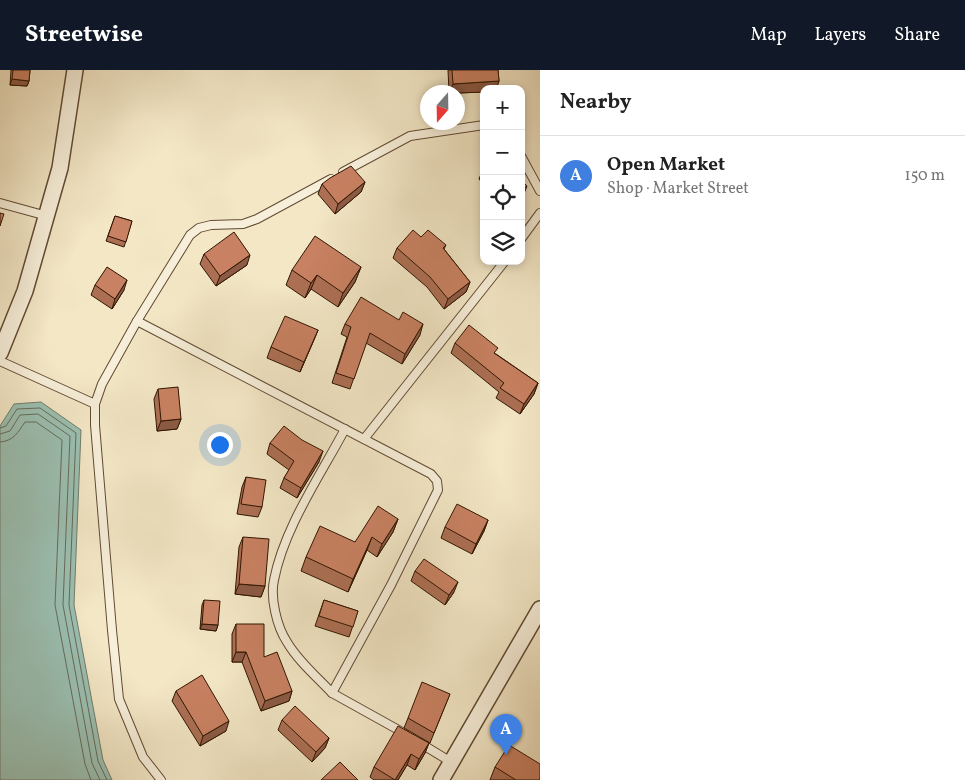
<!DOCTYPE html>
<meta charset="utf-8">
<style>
:root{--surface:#fff;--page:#f6f6f6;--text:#222;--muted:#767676;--line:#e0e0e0;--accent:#111827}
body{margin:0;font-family:Vollkorn,serif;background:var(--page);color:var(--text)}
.controls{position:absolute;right:15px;top:15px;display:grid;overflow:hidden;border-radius:10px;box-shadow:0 2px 8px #0003}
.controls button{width:45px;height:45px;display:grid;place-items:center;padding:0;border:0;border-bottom:1px solid var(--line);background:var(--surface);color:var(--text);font:25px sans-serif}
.compass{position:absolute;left:420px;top:15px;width:45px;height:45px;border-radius:50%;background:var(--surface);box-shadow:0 2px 8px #0003;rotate:200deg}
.you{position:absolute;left:219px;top:374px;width:18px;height:18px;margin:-12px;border:4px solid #fff;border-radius:50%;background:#1a73e8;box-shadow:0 0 0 8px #1a73e833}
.badge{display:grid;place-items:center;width:32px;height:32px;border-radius:50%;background:var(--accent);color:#fff;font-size:16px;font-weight:700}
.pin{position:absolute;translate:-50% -41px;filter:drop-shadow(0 1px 2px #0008)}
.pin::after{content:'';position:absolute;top:26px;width:18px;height:15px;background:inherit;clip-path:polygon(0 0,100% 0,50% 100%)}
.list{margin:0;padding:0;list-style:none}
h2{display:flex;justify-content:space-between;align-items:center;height:65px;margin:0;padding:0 20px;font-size:21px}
h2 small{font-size:16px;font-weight:400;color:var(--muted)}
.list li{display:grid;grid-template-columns:32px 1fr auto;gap:15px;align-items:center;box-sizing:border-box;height:80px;padding:0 20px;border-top:1px solid var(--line)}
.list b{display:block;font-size:19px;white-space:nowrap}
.list p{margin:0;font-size:16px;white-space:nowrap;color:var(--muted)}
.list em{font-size:16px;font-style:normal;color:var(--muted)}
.icon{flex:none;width:28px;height:28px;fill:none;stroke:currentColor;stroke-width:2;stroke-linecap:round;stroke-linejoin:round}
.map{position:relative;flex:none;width:540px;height:710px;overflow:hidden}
header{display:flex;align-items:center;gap:30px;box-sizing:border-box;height:70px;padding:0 25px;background:var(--accent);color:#fff}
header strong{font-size:24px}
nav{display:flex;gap:28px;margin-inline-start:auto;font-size:18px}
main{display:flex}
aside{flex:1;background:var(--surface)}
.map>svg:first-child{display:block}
.water{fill:#9bc0b2;stroke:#707c6b}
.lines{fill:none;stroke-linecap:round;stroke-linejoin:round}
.shore{stroke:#666a59;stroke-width:1}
.service-casing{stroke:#614a32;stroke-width:10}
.minor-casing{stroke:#614a32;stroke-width:18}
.service{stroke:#f7efda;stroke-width:8}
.minor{stroke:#f7efda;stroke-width:15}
.wall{fill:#ac6f54;stroke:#301500}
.shaded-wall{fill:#8c5a45;stroke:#301500}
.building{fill:#c88162;stroke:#301500}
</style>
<header>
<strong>Streetwise</strong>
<nav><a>Map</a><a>Layers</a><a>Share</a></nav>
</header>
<main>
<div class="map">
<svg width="540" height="710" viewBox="0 0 540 710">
<rect width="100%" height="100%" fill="#f3e7c6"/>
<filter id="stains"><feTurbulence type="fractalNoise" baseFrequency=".004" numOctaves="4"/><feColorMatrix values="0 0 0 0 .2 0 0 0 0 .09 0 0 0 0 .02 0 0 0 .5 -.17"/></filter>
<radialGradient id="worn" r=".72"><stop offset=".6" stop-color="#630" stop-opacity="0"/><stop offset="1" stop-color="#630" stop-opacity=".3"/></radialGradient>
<!-- water -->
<polygon class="water" points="41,332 81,360 74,535 103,690 112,710 0,710 0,356 14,334"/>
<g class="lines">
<!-- shore -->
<g class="shore">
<polyline points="0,358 6,356 17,339 40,338 76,363 69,535 98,691 107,710"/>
<polyline points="0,364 10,361 20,345 38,344 70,366 63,535 92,693 100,710"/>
<path d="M0 372C14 371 18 362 25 352H36L62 370 55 535 85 694 91 710"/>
</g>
<defs>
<g id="service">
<polyline points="521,86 540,121"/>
<polyline points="343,102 410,66 484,55"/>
<polyline points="0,133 47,146"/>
<polyline points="521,169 540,143"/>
<polyline points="137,251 431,404 437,411 438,420 391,515 332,623 404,663"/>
<polyline points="0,291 95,334"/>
<polyline points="364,369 505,191"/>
<path d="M332 623C317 607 298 591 287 572 277 557 270 528 274 510 284 458 320 406 345 359"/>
<polyline points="420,673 451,692"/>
<polyline points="161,710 143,687 119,629 112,560 95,355 95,334 102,314 137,251 190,165 199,158 211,155 243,154 257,149 331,109"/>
</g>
<g id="minor">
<polyline points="0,283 25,221 60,98 75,0"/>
<polyline points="441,710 540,539"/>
</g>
</defs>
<!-- service casing -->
<use href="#service" class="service-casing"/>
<!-- minor casing -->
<use href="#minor" class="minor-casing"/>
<!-- service -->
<use href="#service" class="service"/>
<!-- minor -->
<use href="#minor" class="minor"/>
</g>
<!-- wall -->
<g class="wall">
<polygon points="11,0 30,0 29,11 27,16 10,15"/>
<polygon points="448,0 498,0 499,11 496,19 484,19 484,22 458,23 458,22 449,22"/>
<polygon points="484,98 484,115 479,109 483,99"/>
<polygon points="365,112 361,122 335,144 318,124 322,114"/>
<polygon points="115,146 132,151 124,177 106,171"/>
<polygon points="421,167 446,175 444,179 470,212 466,222 444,239 427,217 393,188 397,178"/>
<polygon points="204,184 247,195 216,216 200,194"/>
<polygon points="361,197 355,212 338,237 311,219 305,228 286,215 292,200"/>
<polygon points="95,215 124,220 112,239 91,225"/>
<polygon points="345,254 420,265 402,294 366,273 350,319 332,313 347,267 341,264"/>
<polygon points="318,260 300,302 267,288 271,277"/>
<polygon points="455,273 496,284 538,313 534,324 520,344 496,328 499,322 451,283"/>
<polygon points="158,319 181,349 177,359 157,361 154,329"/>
<polygon points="270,373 319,392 297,428 280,418 284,408 289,400 267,384"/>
<polygon points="246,407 262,437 258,447 237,444 242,417"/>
<polygon points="398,449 393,462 377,487 367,480 348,522 301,501 306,487 355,472"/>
<polygon points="488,450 484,461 472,484 441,468 445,457"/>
<polygon points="243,467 265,516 261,527 235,524 239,477"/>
<polygon points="415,501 454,522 445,535 411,511"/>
<polygon points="204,530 218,555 216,561 200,559 202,535"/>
<polygon points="324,530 358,541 349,567 315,556"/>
<polygon points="236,554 292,621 289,631 261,641 242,592 232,592 232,564"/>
<polygon points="176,621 226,661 200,676 172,631"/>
<polygon points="450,624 430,673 404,658 408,648"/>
<polygon points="282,650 329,668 325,678 312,692 278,660"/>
<polygon points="429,673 425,683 415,700 407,695 398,710 374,710 370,707 374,697"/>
<polygon points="495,697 540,710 490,710"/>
</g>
<!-- shaded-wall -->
<g class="shaded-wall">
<polygon points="12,9 29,11 27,16 10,15"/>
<polygon points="499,11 496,19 484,19 484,22 458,23 458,22 450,22 453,14"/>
<polygon points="365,112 361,122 335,144 338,134"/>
<polygon points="527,116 523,126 521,128 521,121"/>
<polygon points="250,185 247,195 216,216 220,206"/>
<polygon points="361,197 355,212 338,237 343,223"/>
<polygon points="317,205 311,219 305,228 311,213"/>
<polygon points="127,210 124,220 112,239 115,229"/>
<polygon points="470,212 466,222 444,239 448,229"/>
<polygon points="423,254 420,265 402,294 405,284"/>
<polygon points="318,260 314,270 300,302 304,292"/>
<polygon points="538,313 534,324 520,344 524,334"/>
<polygon points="181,349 177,359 157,361 161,351"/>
<polygon points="323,381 319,392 297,428 301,418"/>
<polygon points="398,449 393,462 377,487 382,474"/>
<polygon points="488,450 484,461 472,484 476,474"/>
<polygon points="372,467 367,480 348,522 353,509"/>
<polygon points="458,512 454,522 445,535 449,525"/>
<polygon points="239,514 265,516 261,527 235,524"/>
<polygon points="202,554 218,555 216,561 200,559"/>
<polygon points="236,582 246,582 242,592 232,592"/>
<polygon points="292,621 289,631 261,641 265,631"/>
<polygon points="229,651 226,661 200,676 203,666"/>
<polygon points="329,668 325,678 312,692 316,682"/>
<polygon points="429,673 425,683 415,700 419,689"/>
<polygon points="411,684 407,695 398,710 395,710"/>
</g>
<!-- building -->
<g class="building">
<polygon points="13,0 30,0 29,11 12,9"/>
<polygon points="452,0 498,0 499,11 453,14"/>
<polygon points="351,96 365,112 338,134 322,114 330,108"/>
<polygon points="521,110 527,116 521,121"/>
<polygon points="0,143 4,144 0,156"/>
<polygon points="115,146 132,151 126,172 108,166"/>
<polygon points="413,160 421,167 428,160 446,175 443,178 470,212 448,229 430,207 397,178"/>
<polygon points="234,162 250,185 220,206 204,184"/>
<polygon points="315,166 361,197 343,223 317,205 311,213 292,200"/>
<polygon points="107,197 127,210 115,229 95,215"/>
<polygon points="361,227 399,250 403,242 423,254 405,284 370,263 354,309 336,303 351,257 345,254"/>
<polygon points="285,246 318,260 304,292 271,277"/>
<polygon points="469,255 498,278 494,283 538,313 524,334 500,318 504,313 455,273"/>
<polygon points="178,317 181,349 161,351 158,319"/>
<polygon points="284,356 302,370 323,381 301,418 284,408 294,391 270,373"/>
<polygon points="246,407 266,410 262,437 241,434"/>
<polygon points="457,434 488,450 476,474 445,457"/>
<polygon points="378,436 398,449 382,474 372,467 353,509 306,487 320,456 355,472"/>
<polygon points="243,467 269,469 265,516 239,514"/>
<polygon points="424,489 458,512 449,525 415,501"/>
<polygon points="204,530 220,531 218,555 202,554"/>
<polygon points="324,530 358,541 353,557 319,546"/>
<polygon points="236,554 264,554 264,587 277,582 292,621 265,631 246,582 236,582"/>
<polygon points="202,605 229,651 203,666 176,621"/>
<polygon points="422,612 450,624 434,663 408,648"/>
<polygon points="295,636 329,668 316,682 282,650"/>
<polygon points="398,656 429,673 419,689 411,684 395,710 374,697"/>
<polygon points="509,675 540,694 540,710 516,710 495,697"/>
<polygon points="340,692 358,710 321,710"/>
</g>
<rect width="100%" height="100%" filter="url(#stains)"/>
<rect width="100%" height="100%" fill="url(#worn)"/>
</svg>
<div class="controls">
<button>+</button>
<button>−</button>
<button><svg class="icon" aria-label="locate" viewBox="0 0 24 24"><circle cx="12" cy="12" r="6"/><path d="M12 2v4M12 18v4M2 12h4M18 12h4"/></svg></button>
<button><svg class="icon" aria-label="layers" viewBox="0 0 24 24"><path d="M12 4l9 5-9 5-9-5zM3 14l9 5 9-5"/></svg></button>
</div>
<svg class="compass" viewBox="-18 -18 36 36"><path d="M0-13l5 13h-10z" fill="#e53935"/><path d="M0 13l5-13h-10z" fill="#767676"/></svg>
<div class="you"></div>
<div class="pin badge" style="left:506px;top:685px;background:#3f7fe0">A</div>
</div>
<aside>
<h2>Nearby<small></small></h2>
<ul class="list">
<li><span class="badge" style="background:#3f7fe0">A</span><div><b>Open Market</b><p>Shop · Market Street</p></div><em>150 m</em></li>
</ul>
</aside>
</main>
